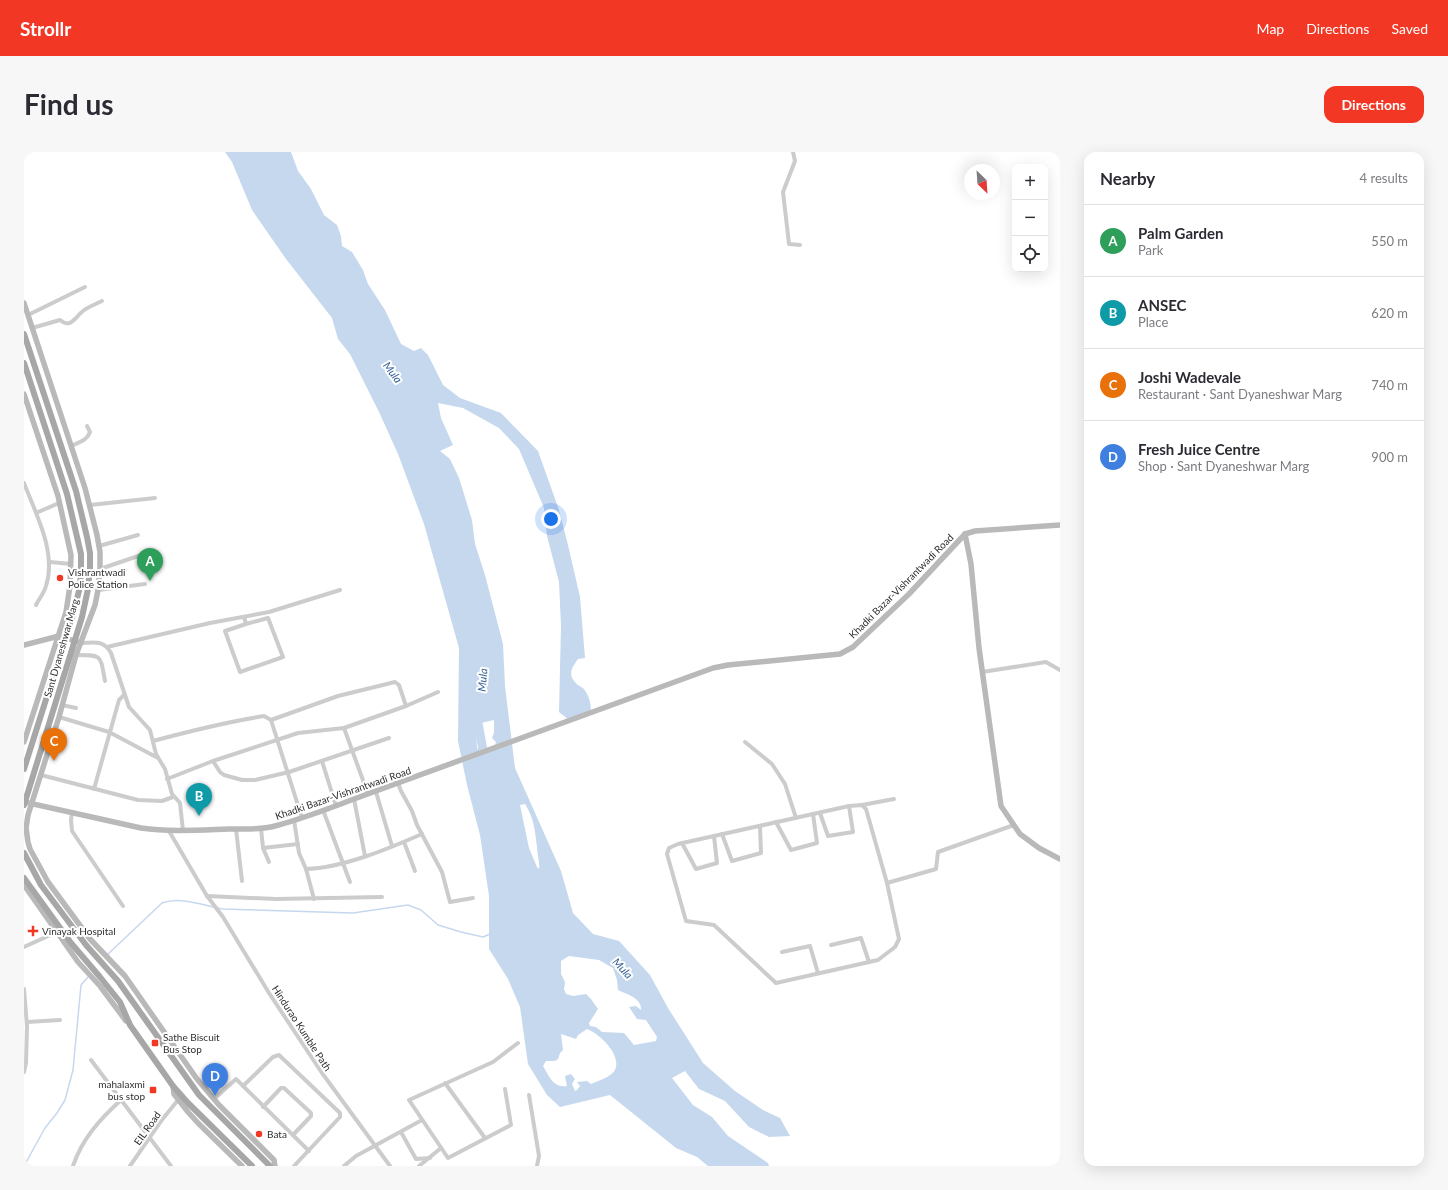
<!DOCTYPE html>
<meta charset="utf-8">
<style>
:root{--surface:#fff;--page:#f7f7f7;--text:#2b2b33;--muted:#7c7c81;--line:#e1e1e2;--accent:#f23724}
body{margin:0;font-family:Lato,sans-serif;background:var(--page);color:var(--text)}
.controls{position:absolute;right:12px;top:12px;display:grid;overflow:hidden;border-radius:8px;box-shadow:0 4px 16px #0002}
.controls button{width:36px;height:36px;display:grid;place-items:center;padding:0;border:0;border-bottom:1px solid var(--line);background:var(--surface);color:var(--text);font:20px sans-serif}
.compass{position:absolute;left:940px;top:12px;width:36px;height:36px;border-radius:50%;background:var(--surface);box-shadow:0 4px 16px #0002;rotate:155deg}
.you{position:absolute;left:527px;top:367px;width:14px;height:14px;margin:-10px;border:3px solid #fff;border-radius:50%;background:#1a73e8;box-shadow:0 0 0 6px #1a73e833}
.badge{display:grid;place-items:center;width:26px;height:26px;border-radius:50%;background:var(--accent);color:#fff;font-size:13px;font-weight:700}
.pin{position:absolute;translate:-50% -33px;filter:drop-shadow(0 1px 2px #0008)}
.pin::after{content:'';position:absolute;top:21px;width:14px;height:12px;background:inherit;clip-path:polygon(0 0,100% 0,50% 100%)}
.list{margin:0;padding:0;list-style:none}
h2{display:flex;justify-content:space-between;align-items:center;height:52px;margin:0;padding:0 16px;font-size:17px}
h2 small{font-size:13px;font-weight:400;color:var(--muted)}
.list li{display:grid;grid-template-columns:26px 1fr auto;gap:12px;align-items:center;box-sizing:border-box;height:72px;padding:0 16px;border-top:1px solid var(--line)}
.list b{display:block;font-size:15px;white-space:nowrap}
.list p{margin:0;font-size:13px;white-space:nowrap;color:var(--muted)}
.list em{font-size:13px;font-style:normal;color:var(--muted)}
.icon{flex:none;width:22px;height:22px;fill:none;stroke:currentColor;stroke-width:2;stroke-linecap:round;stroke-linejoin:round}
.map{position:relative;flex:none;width:1036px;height:1014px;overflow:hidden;border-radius:12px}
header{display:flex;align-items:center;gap:24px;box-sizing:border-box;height:56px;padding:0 20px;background:var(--accent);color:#fff}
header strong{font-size:19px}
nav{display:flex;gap:22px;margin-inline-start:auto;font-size:14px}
.intro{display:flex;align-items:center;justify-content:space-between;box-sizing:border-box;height:96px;padding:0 24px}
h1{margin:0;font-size:28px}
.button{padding:10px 18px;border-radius:12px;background:var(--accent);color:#fff;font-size:14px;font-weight:700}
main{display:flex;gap:24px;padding:0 24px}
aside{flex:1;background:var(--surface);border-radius:12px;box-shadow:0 4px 16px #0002}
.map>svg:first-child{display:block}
.water{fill:#c6d8ee;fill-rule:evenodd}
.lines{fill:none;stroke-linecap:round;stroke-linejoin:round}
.stream{stroke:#c6d8ee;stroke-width:1.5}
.river{stroke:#c6d8ee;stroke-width:9}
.street{stroke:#ccc;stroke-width:4}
.secondary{stroke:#b9b9b9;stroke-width:5.5}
.primary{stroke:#a7a7a7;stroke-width:6}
.poi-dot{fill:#f23724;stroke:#fff;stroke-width:1.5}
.labels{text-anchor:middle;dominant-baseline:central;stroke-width:4;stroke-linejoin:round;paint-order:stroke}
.poi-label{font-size:10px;fill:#2f2f2f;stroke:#fff;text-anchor:start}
.street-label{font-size:10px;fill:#2f2f2f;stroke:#fff}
.water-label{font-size:11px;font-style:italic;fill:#366197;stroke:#fff}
</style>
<header>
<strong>Strollr</strong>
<nav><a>Map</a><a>Directions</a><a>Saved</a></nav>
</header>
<div class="intro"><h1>Find us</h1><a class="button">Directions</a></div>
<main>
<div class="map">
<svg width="1036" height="1014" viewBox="0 0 1036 1014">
<rect width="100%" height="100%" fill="#fff"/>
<!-- water -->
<path class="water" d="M201 0H267L274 19 287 37 300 63 313 73 317 84 318 94 328 100 339 118 344 132 361 158 377 192 390 199 397 196 404 203 419 233 436 246 477 261 514 299 535 358 544 393 556 445 561 506 554 507C549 514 543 522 551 530 553 533 556 534 559 536 565 543 567 551 567 560L545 568 535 560 537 474 535 430 523 384 520 356 495 297 475 276 439 256 414 251 417 266 429 293 416 299 426 307 435 326 448 368 451 392 461 423 479 492 481 534 491 616 537 719 549 761 569 782 595 789 626 823 644 856 679 911 711 939 739 958 756 966 766 984 745 985 725 975 701 949 675 937 661 919 648 926 669 953 688 965 704 984 744 1011 745 1014H684L673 1005 652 996 586 943 536 955 523 943 504 912 496 855 484 827 465 797V744L456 683 443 633 434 589 435 496 400 372 374 302 355 260 326 202 314 187 308 166 262 107 228 58 208 10ZM470 568V581L468 586 472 590 470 597 460 602 453 596 452 579 457 571ZM501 652C510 666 511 679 513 695 513 703 516 709 515 717L513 715 505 696 496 653ZM545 804 575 808 589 816 593 828 594 838C602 842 618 846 617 858L612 854 605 855 613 867 622 868 633 885 632 889 610 893 600 881 578 880 572 875 566 874 565 871 574 857 567 847 562 842 549 844 542 842 540 837 541 830 537 822V809ZM563 877C576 882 598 903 591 918 587 925 574 929 567 932L563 929 553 930 556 934 553 938 551 939 548 932 551 927 547 922 541 924 543 934C529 936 525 924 519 914L522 909H531L534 907 536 901 539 898 537 882 552 887 554 883Z"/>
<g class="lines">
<!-- stream -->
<g class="stream">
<polyline points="193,756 199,757 329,761 384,753 397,758 414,773 437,780 459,785 466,782"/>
<path d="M83 803 138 751C154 745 173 751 189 755"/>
<polyline points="0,1014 21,976 33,961 41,948 49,918 57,833 65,824"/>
</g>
<!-- river -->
<polyline class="river" points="455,562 454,571 461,609"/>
<!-- street -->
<g class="street">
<polyline points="769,0 771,9 759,40 765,92 776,93"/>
<polyline points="4,163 61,135"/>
<path d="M8 176 36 168C47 177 51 165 59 159 64 155 72 152 78 149"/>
<path d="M47 294C55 290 63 289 66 280L63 274"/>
<path d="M0 331C12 363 33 400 22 434 20 441 15 447 12 453"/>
<polyline points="66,353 131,346"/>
<polyline points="12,361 35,351"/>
<polyline points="75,394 114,383"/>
<polyline points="26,410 47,412"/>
<polyline points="76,417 123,401"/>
<polyline points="74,438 121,432"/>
<polyline points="220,465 222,472 244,466 259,505 216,520 201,479 222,472"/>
<path d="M56 491C70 491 79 487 87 501L105 555 126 578 132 602 141 617 148 642 156 651 159 679"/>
<polyline points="83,495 186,471 245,460 316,438"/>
<path d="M52 503C79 503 76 503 81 529"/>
<polyline points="958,520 1022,510 1036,518"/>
<polyline points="38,553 52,556"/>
<polyline points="35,565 85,580 134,606"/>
<polyline points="247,568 278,666"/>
<polyline points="320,576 344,642"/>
<path d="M129 589C166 579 203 570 240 564L247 568 314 544 371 530 375 533 382 554"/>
<polyline points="721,590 748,612 761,632 772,666"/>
<polyline points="189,609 196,620 200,623 218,628 231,628 265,620 365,586"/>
<polyline points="298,609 312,654"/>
<polyline points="17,623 114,648 138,649 149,645"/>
<polyline points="143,627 189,609 274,581 320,576 382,554 414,540"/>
<polyline points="374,631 377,639 388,659 393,673 418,720 426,750 449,746"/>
<polyline points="70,637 95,548 100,543"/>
<polyline points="352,640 368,694"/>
<polyline points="330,647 341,704"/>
<polygon points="838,653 842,657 863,731 875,787 871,795 854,808 752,831 690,773 662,769 643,702 645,696 654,692 825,654"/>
<polyline points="838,653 870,647"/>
<polyline points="299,658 326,730"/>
<polyline points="48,661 47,668 48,679 99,754"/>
<polyline points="796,661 804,684 829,680 825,654"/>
<polyline points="270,668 275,701 282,717 290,747"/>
<polyline points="752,670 767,698 793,691 789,662"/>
<polyline points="237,676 239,696 245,710"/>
<polyline points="212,677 218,729"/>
<polyline points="145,679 183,744 199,765 245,841 298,921 366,1014"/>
<polyline points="698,682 708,709 737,701 736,674"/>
<polyline points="380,690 391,719"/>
<polyline points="658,691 672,717 693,711 690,684"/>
<polyline points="239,696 274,692"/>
<path d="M282 717C318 716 364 697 398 682"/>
<polyline points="863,731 912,717 914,700 990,673"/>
<polyline points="183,744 252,747 358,745"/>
<polyline points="807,793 837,786 845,810"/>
<polyline points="0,795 33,780"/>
<polyline points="758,800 786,794 794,821"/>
<polyline points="0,837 3,874 2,911 0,920"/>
<polyline points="3,870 36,868"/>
<polyline points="67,908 147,1014"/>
<polyline points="421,931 461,986"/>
<polyline points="219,934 249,905 255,903 316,961 316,965 270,1014"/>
<polyline points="481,937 487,973 424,1006 385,948 469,910 494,891"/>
<polyline points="505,943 515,1004 513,1014"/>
<polyline points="190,947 212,927 285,999"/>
<polyline points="239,955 257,936 260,936 287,961 287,964 269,983"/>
<polyline points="377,980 392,1007 406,1006"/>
<path d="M49 1014C58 987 76 967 97 948"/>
<polyline points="106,1014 137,969 154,948"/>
<polyline points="320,1014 332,1004 398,968"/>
<polyline points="395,1014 417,996"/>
</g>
<!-- secondary -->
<g class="secondary">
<polyline points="0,151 61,336 73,383 76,400 76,417 74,438 71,453 52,503 35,565 4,663 2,676 4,690 6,697 24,730 66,787 101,824 173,927 195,953 250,1008 251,1014"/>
<polyline points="0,242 34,344 47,403 46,434 42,460 0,590"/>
<polyline points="941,382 947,412 955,496 977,654 996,682 1015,696 1036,707"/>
<polyline points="0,493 35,484 54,490"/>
<path d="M0 650 117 676C146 680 175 678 205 677 220 677 237 678 251 674 278 667 304 657 330 647L689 516 704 513 816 502 829 495 885 442 941 382 951 379 1036 373"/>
<polyline points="0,733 54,810 76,834 102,869 105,870"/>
<polyline points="149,934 150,942 164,960 174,971 218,1014"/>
</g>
<!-- primary -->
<g class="primary">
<polyline points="0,182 52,339 63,385 66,401 66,416 64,437 58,465 0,653"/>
<polyline points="0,211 43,342 57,402 57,416 56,435 49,462 0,617"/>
<polyline points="0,701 17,733 62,793 94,829 175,943 246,1014"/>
<polyline points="0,726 47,791 76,825 96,850 106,873 149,934 164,951 228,1014"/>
</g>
</g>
<!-- markers -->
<g class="poi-dot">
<circle cx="36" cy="426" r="4"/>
<path d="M7 773h4v4h4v4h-4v4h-4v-4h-4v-4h4z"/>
<rect x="127" y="887" width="8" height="8" rx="2"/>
<rect x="125" y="934" width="8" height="8" rx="2"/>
<circle cx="235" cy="982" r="4"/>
</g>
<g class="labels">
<!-- poi labels -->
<g class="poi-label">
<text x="44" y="420">Vishrantwadi<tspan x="44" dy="12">Police Station</tspan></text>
<text x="18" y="779">Vinayak Hospital</text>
<text x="139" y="885">Sathe Biscuit<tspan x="139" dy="12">Bus Stop</tspan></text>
<text x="121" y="932" text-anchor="end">mahalaxmi<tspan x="121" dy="12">bus stop</tspan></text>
<text x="243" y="982">Bata</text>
</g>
<!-- street labels -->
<g class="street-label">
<text transform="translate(877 434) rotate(-45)">Khadki Bazar-Vishrantwadi Road</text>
<text transform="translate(37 496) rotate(-74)">Sant Dyaneshwar Marg</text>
<text transform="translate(319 641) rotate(-19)">Khadki Bazar-Vishrantwadi Road</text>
<text transform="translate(278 876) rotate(57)">Hindurao Kumble Path</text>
<text transform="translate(123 976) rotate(-55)">EIL Road</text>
</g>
<!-- water labels -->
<g class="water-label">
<text transform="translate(369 220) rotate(53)">Mula</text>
<text transform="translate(458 528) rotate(-85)">Mula</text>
<text transform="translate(599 816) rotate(47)">Mula</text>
</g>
</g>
</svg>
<div class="controls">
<button>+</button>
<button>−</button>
<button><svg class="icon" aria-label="locate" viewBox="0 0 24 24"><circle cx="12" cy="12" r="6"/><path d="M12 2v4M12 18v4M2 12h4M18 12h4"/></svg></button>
</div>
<svg class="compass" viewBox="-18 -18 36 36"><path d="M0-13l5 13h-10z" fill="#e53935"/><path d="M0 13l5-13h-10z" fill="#7c7c81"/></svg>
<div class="you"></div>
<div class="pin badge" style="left:126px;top:429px;background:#2e9e5b">A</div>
<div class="pin badge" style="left:175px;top:664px;background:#0f9aa8">B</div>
<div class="pin badge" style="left:30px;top:609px;background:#e8710a">C</div>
<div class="pin badge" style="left:191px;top:944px;background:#3f7fe0">D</div>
</div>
<aside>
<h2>Nearby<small>4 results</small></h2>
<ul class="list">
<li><span class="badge" style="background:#2e9e5b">A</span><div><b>Palm Garden</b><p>Park</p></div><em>550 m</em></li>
<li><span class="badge" style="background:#0f9aa8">B</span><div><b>ANSEC</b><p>Place</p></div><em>620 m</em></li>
<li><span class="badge" style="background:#e8710a">C</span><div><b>Joshi Wadevale</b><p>Restaurant · Sant Dyaneshwar Marg</p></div><em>740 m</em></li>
<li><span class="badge" style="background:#3f7fe0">D</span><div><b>Fresh Juice Centre</b><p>Shop · Sant Dyaneshwar Marg</p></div><em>900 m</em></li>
</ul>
</aside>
</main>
